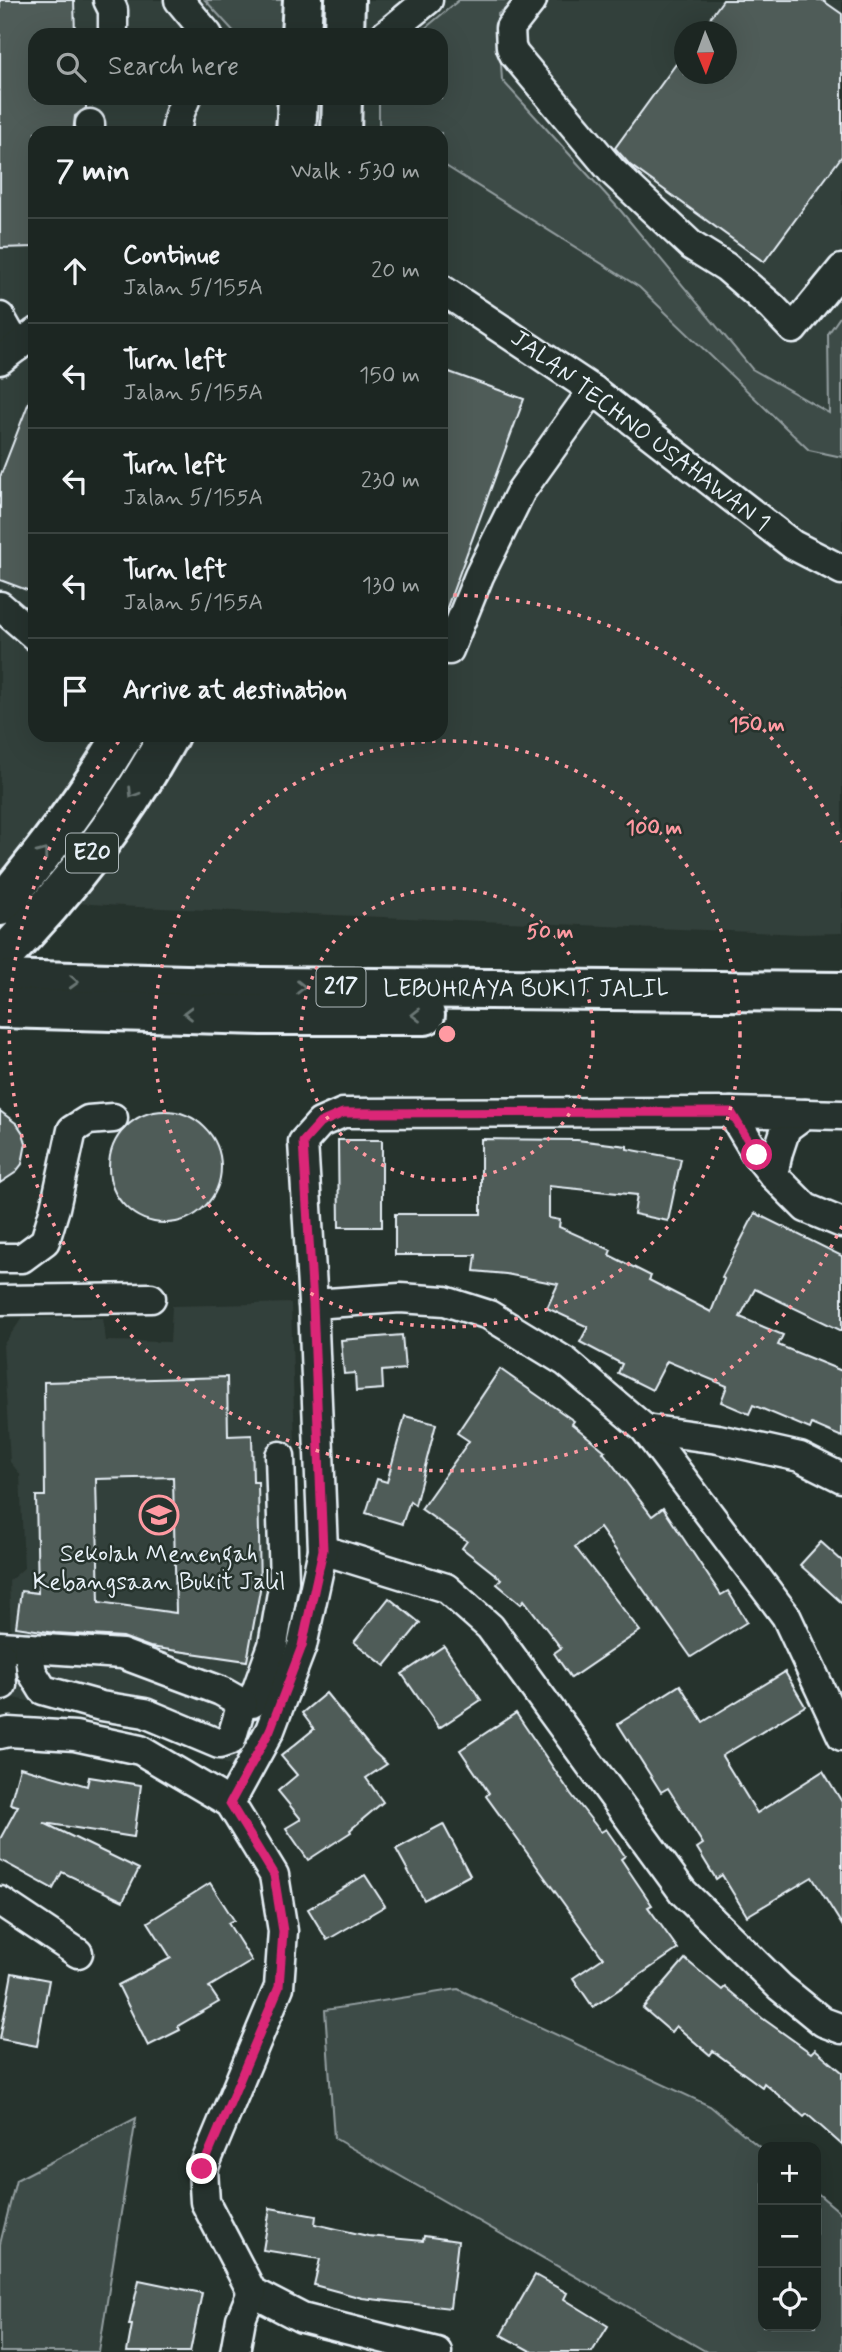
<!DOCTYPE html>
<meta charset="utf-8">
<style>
:root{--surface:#1c2622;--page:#29322f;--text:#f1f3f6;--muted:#a0a5a5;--line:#3a4340}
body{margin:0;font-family:Mynerve,sans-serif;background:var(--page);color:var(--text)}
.controls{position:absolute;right:21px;bottom:21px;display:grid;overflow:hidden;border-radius:14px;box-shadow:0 7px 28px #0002}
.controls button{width:63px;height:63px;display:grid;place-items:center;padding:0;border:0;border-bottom:2px solid var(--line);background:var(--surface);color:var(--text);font:35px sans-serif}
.compass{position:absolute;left:674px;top:21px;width:63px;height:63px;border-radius:50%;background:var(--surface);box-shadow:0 7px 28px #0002;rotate:179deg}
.stop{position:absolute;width:21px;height:21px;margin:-16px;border:5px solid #db2777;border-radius:50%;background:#fff}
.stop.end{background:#db2777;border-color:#fff;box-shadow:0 2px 7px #0008}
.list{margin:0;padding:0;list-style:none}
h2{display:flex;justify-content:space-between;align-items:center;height:91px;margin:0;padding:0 28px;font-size:30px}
h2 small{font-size:23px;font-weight:400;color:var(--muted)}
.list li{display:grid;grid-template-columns:46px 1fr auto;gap:21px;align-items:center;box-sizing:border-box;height:105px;padding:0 28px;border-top:2px solid var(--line)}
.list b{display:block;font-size:26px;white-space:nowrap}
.list p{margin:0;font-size:23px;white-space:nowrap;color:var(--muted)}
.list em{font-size:23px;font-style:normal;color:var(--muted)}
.icon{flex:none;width:38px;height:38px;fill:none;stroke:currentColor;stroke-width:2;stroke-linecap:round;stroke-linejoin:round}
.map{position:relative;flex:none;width:842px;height:2352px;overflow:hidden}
.search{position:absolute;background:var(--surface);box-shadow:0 7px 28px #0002;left:28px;top:28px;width:420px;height:77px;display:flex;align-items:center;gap:18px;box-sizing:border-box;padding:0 24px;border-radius:21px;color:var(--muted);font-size:26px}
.panel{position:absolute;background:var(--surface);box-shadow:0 7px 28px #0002;left:28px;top:126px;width:420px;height:616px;border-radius:21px}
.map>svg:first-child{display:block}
.built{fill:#333f3a;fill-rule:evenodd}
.green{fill:#3e4b47;stroke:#939ea0;stroke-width:2}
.building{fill:#505c59;stroke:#e8f1f8;stroke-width:2;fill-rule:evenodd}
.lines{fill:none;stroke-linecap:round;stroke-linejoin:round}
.minor-casing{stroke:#e8f1f8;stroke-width:33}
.highway-casing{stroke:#e8f1f8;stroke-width:44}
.minor{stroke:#26332d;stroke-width:28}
.highway{stroke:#26332d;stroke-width:38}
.oneway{stroke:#6a7674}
.route{stroke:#db2777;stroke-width:9}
.ring{fill:none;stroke:#ff9aa2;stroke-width:3.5;stroke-dasharray:3.5 7}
.labels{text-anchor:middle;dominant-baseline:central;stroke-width:5;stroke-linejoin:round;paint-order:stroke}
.shield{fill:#26332d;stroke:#aeb8bb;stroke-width:2}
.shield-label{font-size:23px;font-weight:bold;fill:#e8f1f8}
.street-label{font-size:24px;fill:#e8f1f8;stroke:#26332d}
.poi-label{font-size:24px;fill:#e8f1f8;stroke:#26332d}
.centre{fill:#ff9aa2;stroke:#26332d;stroke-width:3.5}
.ring-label{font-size:21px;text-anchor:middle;font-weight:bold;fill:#ff9aa2;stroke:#26332d;stroke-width:5;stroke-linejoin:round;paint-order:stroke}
</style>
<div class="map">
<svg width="842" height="2352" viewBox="0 0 842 2352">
<rect width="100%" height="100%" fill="#26332d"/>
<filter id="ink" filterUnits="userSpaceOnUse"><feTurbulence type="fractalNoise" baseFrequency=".0143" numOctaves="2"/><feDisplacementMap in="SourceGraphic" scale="14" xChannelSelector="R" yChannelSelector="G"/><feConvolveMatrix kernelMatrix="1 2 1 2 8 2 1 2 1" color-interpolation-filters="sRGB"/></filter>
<g filter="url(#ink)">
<!-- built -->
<g class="built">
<path d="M0 0H842V933L801 934 137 907 0 898ZM684 32H726V74H684ZM35 35H441V98H35ZM35 133H441V735H35Z"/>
<polygon points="291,1303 298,1556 281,1655 232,1767 149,1725 13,1698 9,1581 24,1568 20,1474 10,1462 3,1345 23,1317 103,1318 106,1341 170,1342 172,1306"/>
</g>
<!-- green -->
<g class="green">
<polygon points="205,0 288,0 286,35 237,35"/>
<polygon points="459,0 517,0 498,14 502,80 621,211 752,369 829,413 828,334 842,314 842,457 809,450 639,287 441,163 441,133 392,133 379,124 379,98 441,98 441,35 417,35"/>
<polygon points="458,1989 710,2106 763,2150 763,2326 816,2326 816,2192 842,2214 842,2352 707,2352 334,2138 325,2010"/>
<polygon points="136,2118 99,2352 0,2352 0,2244 16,2180"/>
</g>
<!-- building -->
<g class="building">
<polygon points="0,0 74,0 75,35 35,35 35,98 86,98 86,108 75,116 73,133 35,133 35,247 0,248"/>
<polygon points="723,0 822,0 842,14 842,156 764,262 630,165 615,148 684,53 684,74 726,74 726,32 700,32"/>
<polygon points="441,369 524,399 443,618 441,618"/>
<polygon points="34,389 35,389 35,593 0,580 0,477"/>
<circle cx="165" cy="1167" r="56"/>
<polygon points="0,1111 17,1124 23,1133 26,1143 22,1164 15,1173 0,1183"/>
<polygon points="481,1139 577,1140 627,1146 627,1149 681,1159 668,1221 634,1214 637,1195 549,1186 549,1218 560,1220 559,1227 611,1250 609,1255 651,1276 649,1280 711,1312 724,1279 722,1277 755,1213 842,1256 842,1331 755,1289 740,1317 783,1335 778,1345 842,1371 842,1437 812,1424 810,1429 753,1405 749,1414 721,1402 727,1386 667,1361 652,1390 618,1373 622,1364 580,1342 588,1327 547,1308 558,1284 506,1274 474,1271 476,1255 395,1255 395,1214 481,1214"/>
<polygon points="338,1140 382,1140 382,1227 339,1227"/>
<polygon points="402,1335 405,1369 382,1371 383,1389 356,1391 355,1373 344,1374 341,1340"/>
<polygon points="500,1369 574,1421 572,1424 605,1451 603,1452 652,1516 663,1508 721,1595 728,1591 747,1622 691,1657 600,1528 575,1547 640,1631 571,1678 554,1653 561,1648 524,1600 521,1604 497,1584 501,1579 462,1548 467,1541 421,1509 469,1441 457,1433"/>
<path d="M227 1377 228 1436 252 1435 253 1482H258L260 1590 247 1661 150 1647 123 1637 55 1633 16 1627 21 1591 38 1593 36 1496H45L44 1382ZM173 1477 176 1613 99 1602 96 1479Z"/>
<polygon points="405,1416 436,1424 415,1505 410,1501 402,1524 366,1513 377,1479 387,1482"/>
<polygon points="821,1542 842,1561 842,1603 800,1565"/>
<polygon points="389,1598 420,1623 385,1666 354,1642"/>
<polygon points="444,1646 481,1700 439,1728 402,1674"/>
<polygon points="785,1672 805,1706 722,1756 757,1813 823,1771 842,1802 842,1925 812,1877 747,1916 722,1875 716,1879 697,1848 703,1844 668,1788 661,1792 618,1724 680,1685 703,1722"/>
<polygon points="326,1693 374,1752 387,1764 366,1778 383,1802 350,1830 351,1832 308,1860 286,1828 301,1819 278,1791 297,1775 281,1756 314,1729 302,1713"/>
<polygon points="516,1713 571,1794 601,1832 606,1829 625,1856 621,1859 652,1905 648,1907 678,1949 593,2007 573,1978 603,1958 486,1796 489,1793 460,1750"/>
<polygon points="20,1767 87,1786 89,1777 141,1785 134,1837 44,1823 139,1869 123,1901 62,1872 53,1889 0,1860 0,1839 18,1806 10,1804"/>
<polygon points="443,1824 470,1875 424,1900 396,1849"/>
<polygon points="365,1875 385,1906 327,1940 308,1909"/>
<polygon points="210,1883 234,1920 228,1923 252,1961 209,1987 219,2002 178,2026 180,2030 148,2046 118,1985 171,1958 148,1922"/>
<polygon points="685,1959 722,1990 725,1987 762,2018 811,2053 815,2049 842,2072 842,2145 807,2114 804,2117 764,2083 762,2087 713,2051 710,2055 676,2026 671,2032 643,2008"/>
<polygon points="12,1973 49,1980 37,2046 0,2039"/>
<polygon points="270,2208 316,2216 315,2224 368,2236 423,2241 424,2236 458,2241 450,2308 362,2298 314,2285 320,2259 263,2250"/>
<polygon points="535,2275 567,2293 564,2299 608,2326 592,2352 532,2352 501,2335"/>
<polygon points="139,2280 202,2293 190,2352 127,2352 132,2325 129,2325"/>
</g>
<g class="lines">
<defs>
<g id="minor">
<polyline points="108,0 113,10 113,27"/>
<polyline points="179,0 208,35"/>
<polyline points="532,0 510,28 511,47 514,54 612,171 692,246 726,267 771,306 793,329 842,269"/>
<polyline points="385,35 428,0"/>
<polyline points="90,124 90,133"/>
<polyline points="176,133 179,115 186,98"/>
<polyline points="441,289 593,390 793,545 842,570"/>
<polyline points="0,317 17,347"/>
<polyline points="0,360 35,333"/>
<polyline points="0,606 35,636"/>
<polyline points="449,650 479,576 521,491 593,390"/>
<polyline points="731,1112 757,1155 773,1175 806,1208 842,1223"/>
<polyline points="773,1175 778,1152 786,1128 805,1114"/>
<polyline points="0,1258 22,1258 45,1241 55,1208 72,1130 88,1120 113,1118"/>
<polyline points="0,1300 151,1298"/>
<polyline points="313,1304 400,1298 445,1301 489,1315 566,1362 645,1429 786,1616 842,1736"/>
<polyline points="645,1429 718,1439 800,1457 842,1478"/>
<polyline points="323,1550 446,1588 490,1627 683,1892 780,1987 823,2022 842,2029"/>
<polyline points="0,1646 122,1654 221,1691 242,1703 252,1703 273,1645 284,1581 280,1456"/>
<polyline points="28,1648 32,1672 43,1690 101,1706 145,1713 219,1744 231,1740 242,1703"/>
<polyline points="0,1654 2,1685"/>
<polyline points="0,1734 9,1732 75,1736 140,1750 230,1803 274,1875 283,1931 279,1987 203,2169 205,2202 252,2292 302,2318 437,2352"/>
<polyline points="230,1803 270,1730 302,1646 323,1550 313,1304 303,1142 320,1123 343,1113 731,1112 842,1115"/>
<polyline points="0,1901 78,1953"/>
<polyline points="235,2352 241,2319 252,2292"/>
</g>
<g id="highway">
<polyline points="301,35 303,0"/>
<polyline points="344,35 345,0"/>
<polyline points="296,133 298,98"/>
<polyline points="341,133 342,98"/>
<path d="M0 906C45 852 88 796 123 735"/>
<path d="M0 959C68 890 122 820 169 735"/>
<polyline points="0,980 261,987 842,992"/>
<polyline points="0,1008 262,1015 425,1015"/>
</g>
</defs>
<!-- minor casing -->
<use href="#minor" class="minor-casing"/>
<!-- highway casing -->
<use href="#highway" class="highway-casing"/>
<!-- minor -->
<use href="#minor" class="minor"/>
<!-- highway -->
<use href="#highway" class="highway"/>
</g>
<!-- one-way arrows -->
<defs><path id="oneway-chevron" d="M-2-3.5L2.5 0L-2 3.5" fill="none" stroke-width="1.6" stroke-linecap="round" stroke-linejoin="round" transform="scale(1.75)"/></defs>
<g class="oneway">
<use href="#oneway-chevron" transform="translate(133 793) rotate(122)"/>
<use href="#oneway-chevron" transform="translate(43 853) rotate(-53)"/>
<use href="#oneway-chevron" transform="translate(74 982) rotate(2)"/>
<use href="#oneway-chevron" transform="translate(301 987)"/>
<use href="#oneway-chevron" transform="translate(188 1013) rotate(-179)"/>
<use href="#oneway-chevron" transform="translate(416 1015) rotate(-180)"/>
</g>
</g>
<g class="lines" filter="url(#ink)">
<!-- route -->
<polyline class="route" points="202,2169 279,1987 283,1931 274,1875 230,1803 270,1730 302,1646 323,1550 313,1304 303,1142 320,1123 343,1113 731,1112 757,1155"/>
</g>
<!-- distance rings -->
<g class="ring">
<circle cx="447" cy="1034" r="146"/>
<circle cx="447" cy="1034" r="293"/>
<path d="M842 1226A439 439 0 1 1 123 737M443 595A439 439 0 0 1 842 842"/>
</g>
<!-- icons -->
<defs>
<symbol id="school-ring" viewBox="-11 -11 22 22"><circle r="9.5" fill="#26332d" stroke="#ff9aa2" stroke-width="1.5"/><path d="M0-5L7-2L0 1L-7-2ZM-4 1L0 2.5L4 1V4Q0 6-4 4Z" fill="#ff9aa2"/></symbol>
</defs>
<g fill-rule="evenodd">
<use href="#school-ring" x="137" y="1493" width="44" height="44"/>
</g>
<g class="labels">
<!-- shield labels -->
<g class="shield">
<rect x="66" y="833.5" width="52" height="39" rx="5"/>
<rect x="316.5" y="967.5" width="49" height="39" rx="5"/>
</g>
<g class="shield-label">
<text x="92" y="853">E20</text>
<text x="341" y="987">217</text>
</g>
<!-- street labels -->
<g class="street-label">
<text transform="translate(640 431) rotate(37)">JALAN TECHNO USAHAWAN 1</text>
<text x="526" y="989">LEBUHRAYA BUKIT JALIL</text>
</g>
<!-- poi labels -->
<g class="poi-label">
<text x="159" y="1554">Sekolah Menengah<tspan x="159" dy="28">Kebangsaan Bukit Jalil</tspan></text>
</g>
</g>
<circle cx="447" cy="1034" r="10" class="centre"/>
<g class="ring-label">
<text x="757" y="731">150 m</text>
<text x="654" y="834">100 m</text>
<text x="550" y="938">50 m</text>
</g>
</svg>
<div class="controls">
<button>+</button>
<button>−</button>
<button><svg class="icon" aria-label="locate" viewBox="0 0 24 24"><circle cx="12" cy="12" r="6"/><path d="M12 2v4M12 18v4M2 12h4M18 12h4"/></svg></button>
</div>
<svg class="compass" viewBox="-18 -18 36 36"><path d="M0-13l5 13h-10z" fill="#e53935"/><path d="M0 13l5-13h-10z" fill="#a0a5a5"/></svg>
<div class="stop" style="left:757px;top:1155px"></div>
<div class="stop end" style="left:202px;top:2169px"></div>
<div class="search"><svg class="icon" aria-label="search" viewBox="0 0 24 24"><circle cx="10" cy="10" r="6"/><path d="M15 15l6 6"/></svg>Search here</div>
<section class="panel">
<h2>7 min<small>Walk · 530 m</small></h2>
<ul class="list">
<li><svg class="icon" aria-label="ahead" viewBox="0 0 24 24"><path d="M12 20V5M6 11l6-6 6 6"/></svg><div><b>Continue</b><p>Jalan 5/155A</p></div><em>20 m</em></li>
<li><svg class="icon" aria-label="left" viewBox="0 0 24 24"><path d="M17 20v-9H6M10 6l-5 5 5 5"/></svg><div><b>Turn left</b><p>Jalan 5/155A</p></div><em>150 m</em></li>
<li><svg class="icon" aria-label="left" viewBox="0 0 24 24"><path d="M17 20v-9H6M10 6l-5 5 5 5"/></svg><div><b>Turn left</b><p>Jalan 5/155A</p></div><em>230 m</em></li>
<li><svg class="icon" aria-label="left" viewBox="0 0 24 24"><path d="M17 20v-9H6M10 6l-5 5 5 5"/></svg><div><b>Turn left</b><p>Jalan 5/155A</p></div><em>130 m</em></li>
<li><svg class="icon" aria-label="arrive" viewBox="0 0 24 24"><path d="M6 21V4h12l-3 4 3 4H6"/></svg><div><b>Arrive at destination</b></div></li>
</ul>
</section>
</div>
